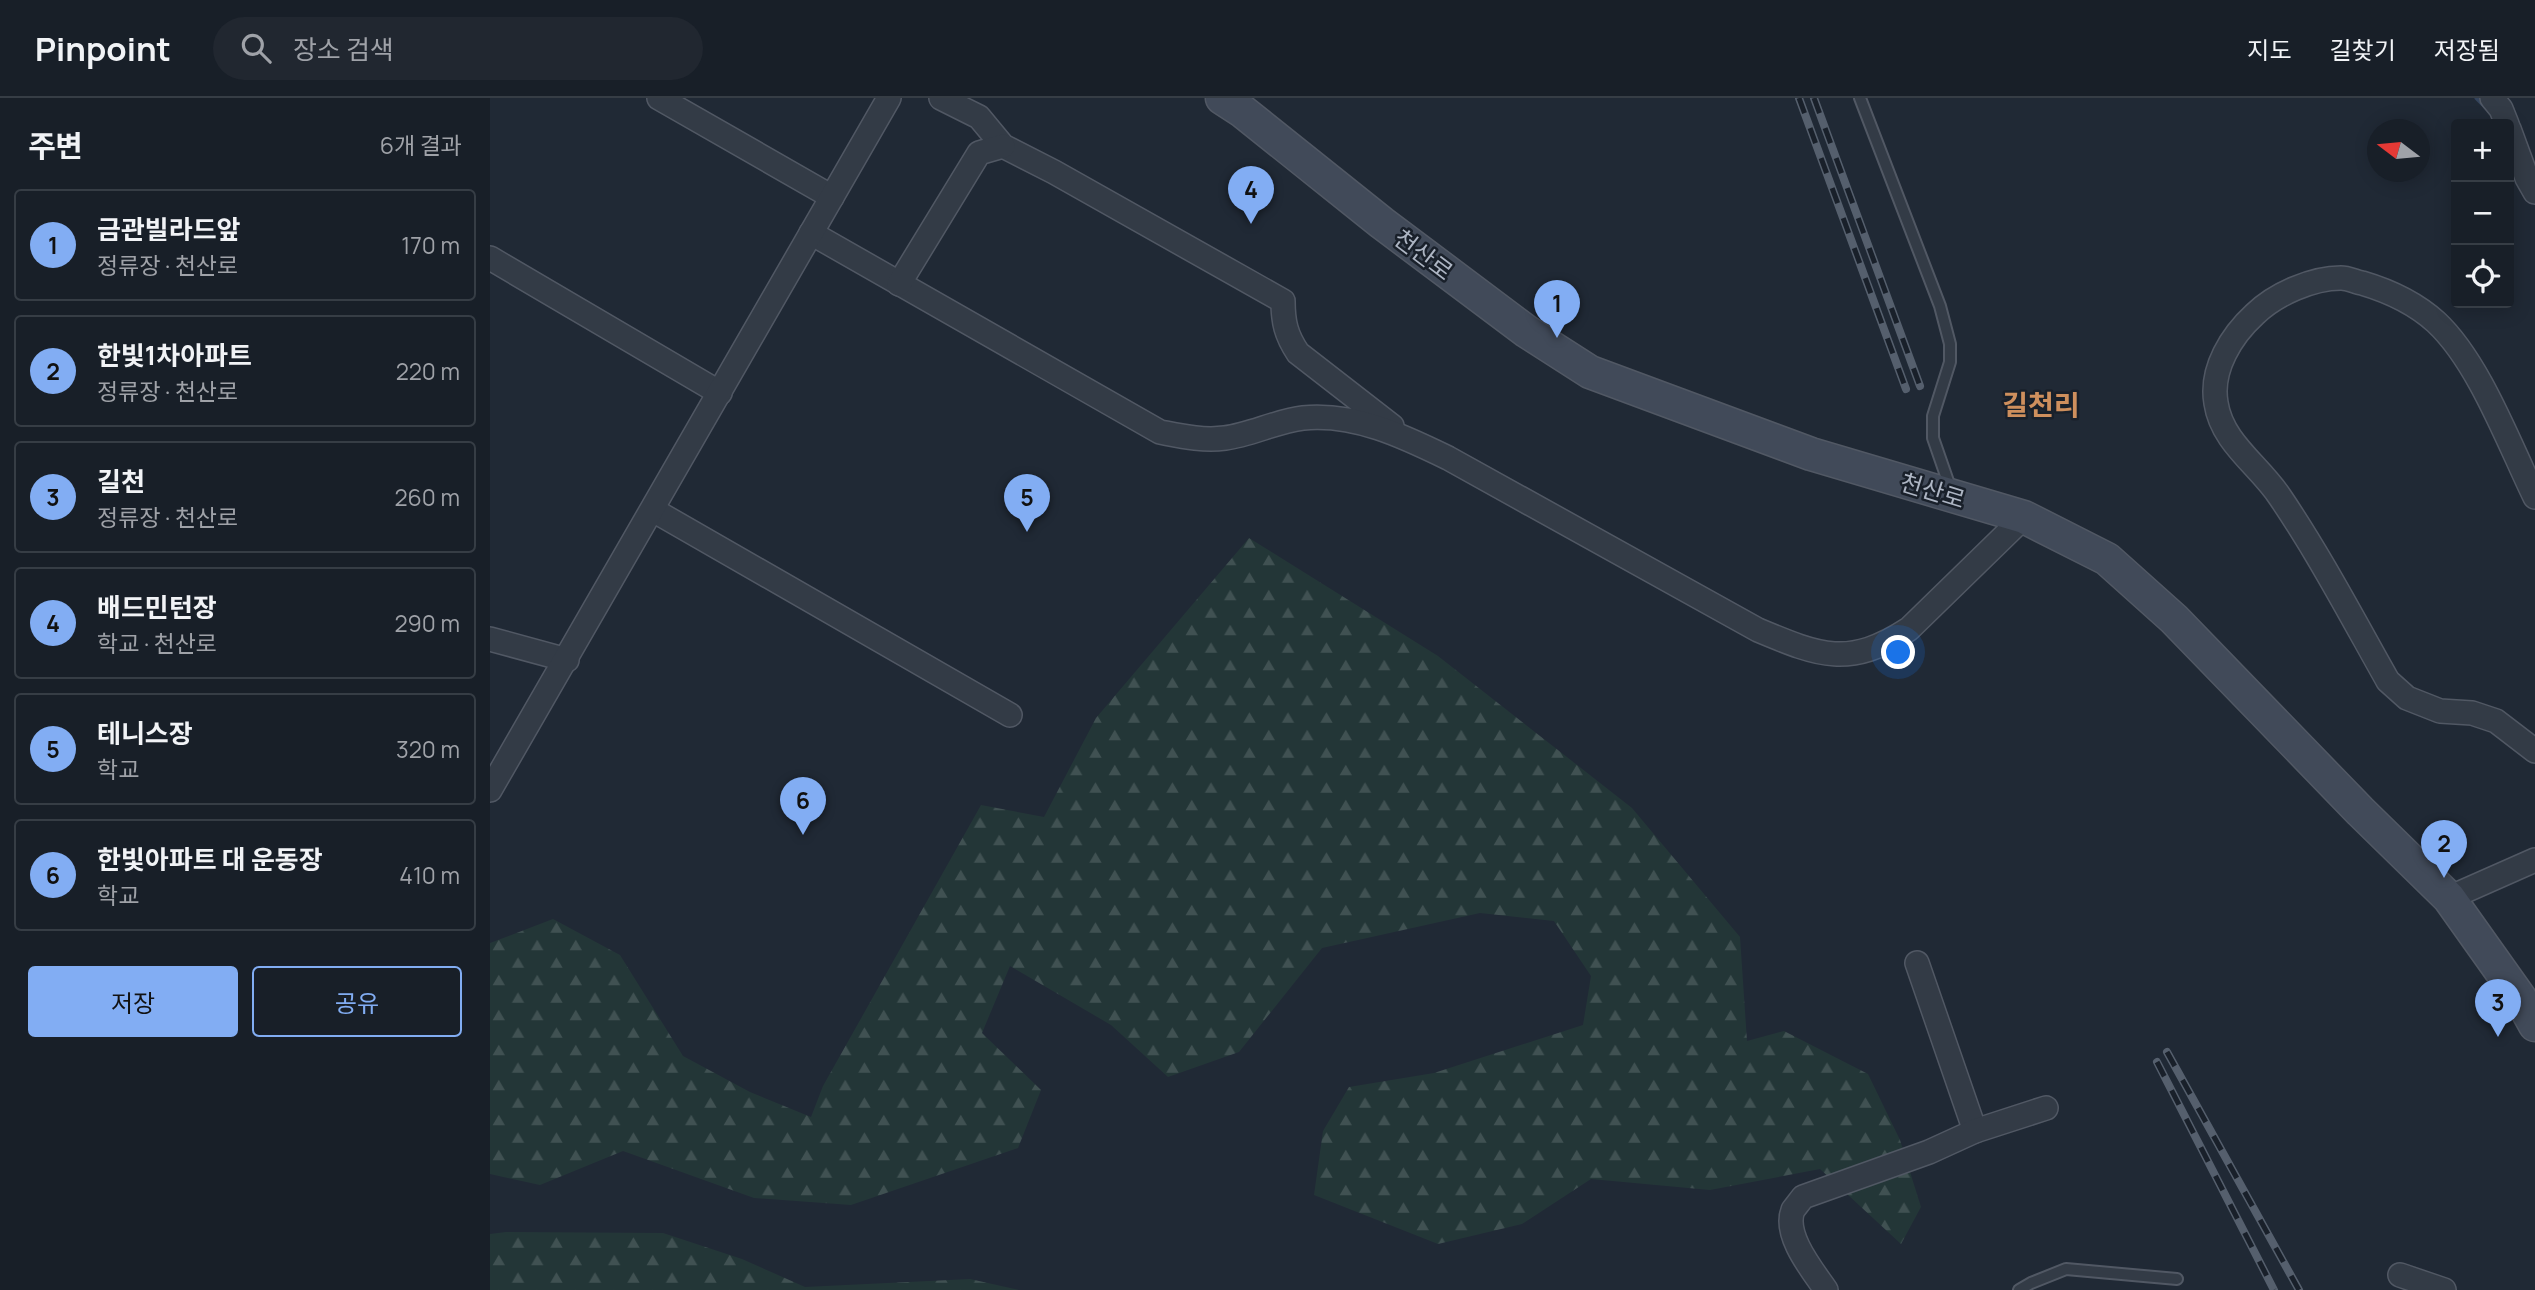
<!DOCTYPE html>
<html lang="ko">
<meta charset="utf-8">
<style>
:root{--surface:#181f28;--page:#212730;--text:#f1f3f6;--muted:#9fa2a8;--line:#363d45;--accent:#82adf3}
body{margin:0;font-family:Manrope,"Noto Sans KR",sans-serif;background:var(--page);color:var(--text)}
.controls{position:absolute;right:21px;top:21px;display:grid;overflow:hidden;border-radius:7px;box-shadow:0 4px 18px #0003}
.controls button{width:63px;height:63px;display:grid;place-items:center;padding:0;border:0;border-bottom:2px solid var(--line);background:var(--surface);color:var(--text);font:35px sans-serif}
.compass{position:absolute;left:1877px;top:21px;width:63px;height:63px;border-radius:50%;background:var(--surface);box-shadow:0 4px 18px #0003;rotate:286deg}
.you{position:absolute;left:1409px;top:555px;width:24px;height:24px;margin:-18px;border:5px solid #fff;border-radius:50%;background:#1a73e8;box-shadow:0 0 0 10px #1a73e833}
.badge{display:grid;place-items:center;width:46px;height:46px;border-radius:50%;background:var(--accent);color:#111;font-size:23px;font-weight:700}
.pin{position:absolute;translate:-50% -58px;filter:drop-shadow(0 2px 4px #0008)}
.pin::after{content:'';position:absolute;top:37px;width:24px;height:21px;background:inherit;clip-path:polygon(0 0,100% 0,50% 100%)}
.list{margin:0;padding:0;list-style:none}
h2{display:flex;justify-content:space-between;align-items:center;height:91px;margin:0;padding:0 28px;font-size:30px}
h2 small{font-size:23px;font-weight:400;color:var(--muted)}
.list li{display:grid;grid-template-columns:46px 1fr auto;gap:21px;align-items:center;box-sizing:border-box;height:112px;margin:0 14px 14px;padding:0 14px;border:2px solid var(--line);border-radius:7px}
.list b{display:block;font-size:26px;white-space:nowrap}
.list p{margin:0;font-size:23px;white-space:nowrap;color:var(--muted)}
.list em{font-size:23px;font-style:normal;color:var(--muted)}
.actions{display:flex;gap:14px;padding:21px 28px}
.actions a{flex:1;padding:16px 0;border:2px solid var(--accent);border-radius:7px;text-align:center;font-size:24px;color:var(--accent)}
.actions .main{background:var(--accent);color:#111}
.icon{flex:none;width:38px;height:38px;fill:none;stroke:currentColor;stroke-width:2;stroke-linecap:round;stroke-linejoin:round}
.map{position:relative;flex:none;width:2045px;height:1192px;overflow:hidden}
header{display:flex;align-items:center;gap:42px;box-sizing:border-box;height:98px;padding:0 35px;background:var(--surface);border-bottom:2px solid var(--line)}
header strong{font-size:33px}
nav{display:flex;gap:38px;margin-inline-start:auto;font-size:24px}
.search{width:490px;height:63px;background:var(--page);display:flex;align-items:center;gap:18px;box-sizing:border-box;padding:0 24px;border-radius:38px;color:var(--muted);font-size:26px}
main{display:flex}
aside{flex:1;background:var(--surface)}
.map>svg:first-child{display:block}
.forest{fill:url(#forest-firs)}
.lines{fill:none;stroke-linecap:round;stroke-linejoin:round}
.stream{stroke:#34445c;stroke-width:5}
.lane-casing{stroke:#515864;stroke-width:14}
.street-casing{stroke:#515864;stroke-width:26}
.secondary-casing{stroke:#515864;stroke-width:35}
.lane{stroke:#333b46;stroke-width:10}
.street{stroke:#333b46;stroke-width:23}
.secondary{stroke:#414a59;stroke-width:32}
.rail-casing{stroke:#555f6d;stroke-width:8}
.rail{stroke:#19202a;stroke-width:5;stroke-dasharray:16;stroke-linecap:butt}
.labels{text-anchor:middle;dominant-baseline:central;stroke-width:5;stroke-linejoin:round;paint-order:stroke}
.street-label{font-size:24px;fill:#adb5c3;stroke:#19202a}
.quarter-label{font-size:28px;font-weight:bold;fill:#ce8f5d;stroke:#19202a}
</style>
<header>
<strong>Pinpoint</strong>
<div class="search"><svg class="icon" aria-label="search" viewBox="0 0 24 24"><circle cx="10" cy="10" r="6"/><path d="M15 15l6 6"/></svg>장소 검색</div>
<nav><a>지도</a><a>길찾기</a><a>저장됨</a></nav>
</header>
<main>
<aside>
<h2>주변<small>6개 결과</small></h2>
<ul class="list">
<li><span class="badge">1</span><div><b>금관빌라드앞</b><p>정류장 · 천산로</p></div><em>170 m</em></li>
<li><span class="badge">2</span><div><b>한빛1차아파트</b><p>정류장 · 천산로</p></div><em>220 m</em></li>
<li><span class="badge">3</span><div><b>길천</b><p>정류장 · 천산로</p></div><em>260 m</em></li>
<li><span class="badge">4</span><div><b>배드민턴장</b><p>학교 · 천산로</p></div><em>290 m</em></li>
<li><span class="badge">5</span><div><b>테니스장</b><p>학교</p></div><em>320 m</em></li>
<li><span class="badge">6</span><div><b>한빛아파트 대 운동장</b><p>학교</p></div><em>410 m</em></li>
</ul>
<div class="actions"><a class="main">저장</a><a>공유</a></div>
</aside>
<div class="map">
<svg width="2045" height="1192" viewBox="0 0 2045 1192">
<defs>
<pattern id="forest-firs" width="22" height="20" patternUnits="userSpaceOnUse" patternTransform="scale(1.75)"><rect width="22" height="20" fill="#233637"/><path d="M5 1l3.5 6h-7zM16 11l3.5 6h-7z" fill="#405152"/></pattern>
</defs>
<rect width="100%" height="100%" fill="#202935"/>
<!-- forest -->
<g class="forest">
<polygon points="759,440 948,558 1142,710 1250,839 1257,943 1294,933 1378,976 1410,1042 1431,1109 1411,1146 1330,1071 1220,1092 1101,1081 1032,1126 948,1146 824,1097 833,1033 859,989 944,975 1093,927 1101,878 1064,823 990,815 832,850 749,954 678,979 621,927 520,868 492,935 551,992 528,1050 361,1107 264,1100 133,1053 50,1087 0,1076 0,845 63,821 130,857 193,958 260,994 321,1019 333,988 491,707 554,719 606,620"/>
<polygon points="16,1134 173,1135 252,1161 315,1189 480,1181 529,1192 0,1192 0,1136"/>
</g>
<g class="lines">
<!-- stream -->
<polyline class="stream" points="1987,0 1997,10"/>
<defs>
<g id="lane">
<polyline points="1370,0 1450,208 1460,246 1460,264 1443,318 1443,340 1461,392"/>
<polyline points="1529,1192 1541,1185 1576,1171 1687,1181"/>
</g>
<g id="street">
<polyline points="169,0 342,99"/>
<path d="M451 0 489 19 513 48 564 74 793 203C793 224 796 237 808 255L902 328"/>
<polyline points="2002,0 2011,11 2017,26"/>
<polyline points="2019,31 2037,80 2045,94"/>
<path d="M321 135 670 334C691 338 713 343 735 340 760 337 787 323 813 320 865 315 913 338 958 360L1268 532C1330 558 1359 570 1419 531L1534 419"/>
<polyline points="0,160 230,295"/>
<polyline points="409,186 489,55 513,48"/>
<path d="M2045 399C2019 346 1989 264 1946 224 1925 205 1899 193 1872 185 1866 184 1858 180 1851 180 1822 180 1786 196 1765 216 1742 237 1720 271 1726 305 1732 345 1769 367 1790 399 1830 458 1863 521 1898 583L1917 600 1950 613 1982 615 2006 623 2045 653"/>
<polyline points="163,412 520,617"/>
<polyline points="0,541 77,562"/>
<polyline points="0,692 399,0"/>
<polyline points="1959,800 2045,762"/>
<polyline points="1427,865 1485,1033"/>
<polyline points="1910,1177 1954,1192"/>
<path d="M1336 1192C1323 1173 1293 1137 1303 1112 1306 1108 1310 1103 1313 1099L1439 1054 1485 1033 1556 1010"/>
</g>
<polyline id="secondary" points="732,0 752,13 892,125 1036,233 1100,274 1321,356 1534,419 1617,461 1684,521 1870,713 1959,800 2030,900 2045,927"/>
</defs>
<!-- lane casing -->
<use href="#lane" class="lane-casing"/>
<!-- street casing -->
<use href="#street" class="street-casing"/>
<!-- secondary casing -->
<use href="#secondary" class="secondary-casing"/>
<!-- lane -->
<use href="#lane" class="lane"/>
<!-- street -->
<use href="#street" class="street"/>
<!-- secondary -->
<use href="#secondary" class="secondary"/>
<defs>
<g id="rail">
<polyline points="1309,0 1416,291"/>
<polyline points="1324,0 1430,288"/>
<polyline points="1677,954 1809,1192"/>
<polyline points="1667,964 1784,1192"/>
</g>
</defs>
<!-- rail casing -->
<use href="#rail" class="rail-casing"/>
<!-- rail -->
<use href="#rail" class="rail"/>
</g>
<g class="labels">
<!-- street labels -->
<g class="street-label">
<text transform="translate(934 156) rotate(37)">천산로</text>
<text transform="translate(1443 392) rotate(17)">천산로</text>
</g>
<!-- quarter labels -->
<g class="quarter-label">
<text x="1551" y="306">길천리</text>
</g>
</g>
</svg>
<div class="controls">
<button>+</button>
<button>−</button>
<button><svg class="icon" aria-label="locate" viewBox="0 0 24 24"><circle cx="12" cy="12" r="6"/><path d="M12 2v4M12 18v4M2 12h4M18 12h4"/></svg></button>
</div>
<svg class="compass" viewBox="-18 -18 36 36"><path d="M0-13l5 13h-10z" fill="#e53935"/><path d="M0 13l5-13h-10z" fill="#9fa2a8"/></svg>
<div class="you"></div>
<div class="pin badge" style="left:1067px;top:240px">1</div>
<div class="pin badge" style="left:1954px;top:780px">2</div>
<div class="pin badge" style="left:2008px;top:939px">3</div>
<div class="pin badge" style="left:761px;top:126px">4</div>
<div class="pin badge" style="left:537px;top:434px">5</div>
<div class="pin badge" style="left:313px;top:737px">6</div>
</div>
</main>
